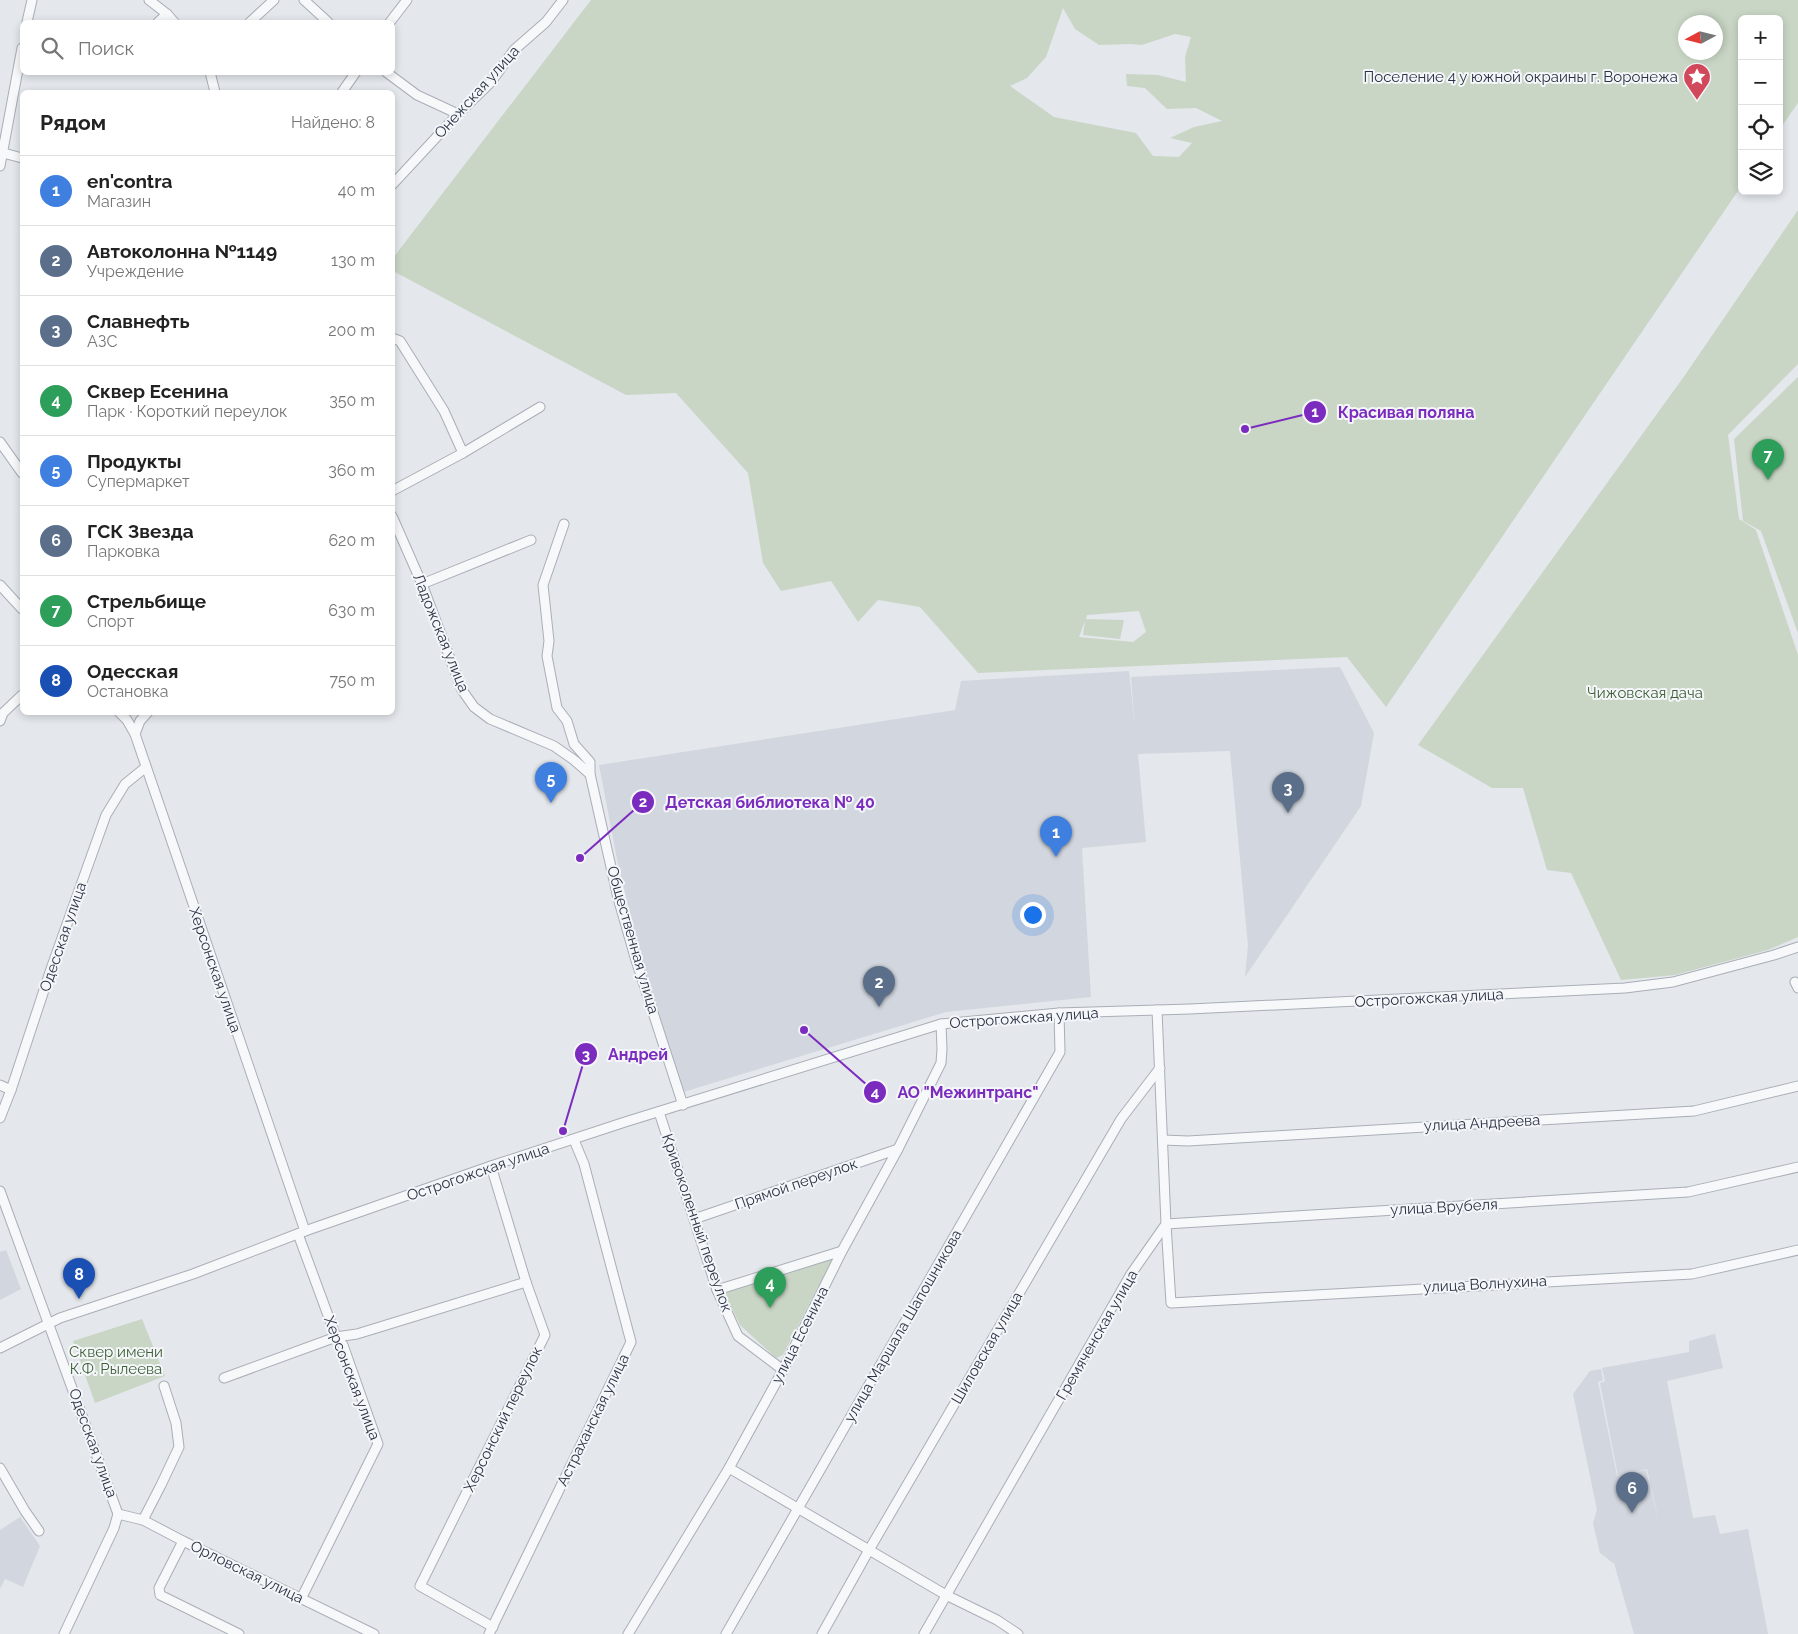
<!DOCTYPE html>
<html lang="ru">
<meta charset="utf-8">
<style>
:root{--surface:#fff;--page:#f2f2f2;--text:#222;--muted:#767676;--line:#e0e0e0;--accent:#d1495b}
body{margin:0;font-family:Raleway,sans-serif;background:var(--page);color:var(--text)}
.controls{position:absolute;right:15px;top:15px;display:grid;overflow:hidden;border-radius:8px;box-shadow:0 2px 8px #0003}
.controls button{width:45px;height:45px;display:grid;place-items:center;padding:0;border:0;border-bottom:1px solid var(--line);background:var(--surface);color:var(--text);font:25px sans-serif}
.compass{position:absolute;left:1678px;top:15px;width:45px;height:45px;border-radius:50%;background:var(--surface);box-shadow:0 2px 8px #0003;rotate:263deg}
.you{position:absolute;left:1032px;top:914px;width:18px;height:18px;margin:-12px;border:4px solid #fff;border-radius:50%;background:#1a73e8;box-shadow:0 0 0 8px #1a73e833}
.badge{display:grid;place-items:center;width:32px;height:32px;border-radius:50%;background:var(--accent);color:#fff;font-size:16px;font-weight:700}
.pin{position:absolute;translate:-50% -41px;filter:drop-shadow(0 1px 2px #0008)}
.pin::after{content:'';position:absolute;top:26px;width:18px;height:15px;background:inherit;clip-path:polygon(0 0,100% 0,50% 100%)}
.list{margin:0;padding:0;list-style:none}
h2{display:flex;justify-content:space-between;align-items:center;height:65px;margin:0;padding:0 20px;font-size:21px}
h2 small{font-size:16px;font-weight:400;color:var(--muted)}
.list li{display:grid;grid-template-columns:32px 1fr auto;gap:15px;align-items:center;box-sizing:border-box;height:70px;padding:0 20px;border-top:1px solid var(--line)}
.list b{display:block;font-size:19px;white-space:nowrap}
.list p{margin:0;font-size:16px;white-space:nowrap;color:var(--muted)}
.list em{font-size:16px;font-style:normal;color:var(--muted)}
.icon{flex:none;width:28px;height:28px;fill:none;stroke:currentColor;stroke-width:2;stroke-linecap:round;stroke-linejoin:round}
.map{position:relative;flex:none;width:1798px;height:1634px;overflow:hidden}
.search{position:absolute;background:var(--surface);box-shadow:0 2px 8px #0003;left:20px;top:20px;width:375px;height:55px;display:flex;align-items:center;gap:12px;box-sizing:border-box;padding:0 18px;border-radius:8px;color:var(--muted);font-size:19px}
.panel{position:absolute;background:var(--surface);box-shadow:0 2px 8px #0003;left:20px;top:90px;width:375px;height:625px;border-radius:8px}
.map>svg:first-child{display:block}
.built{fill:#d2d6de}
.green{fill:#c9d6c5;fill-rule:evenodd}
.lines{fill:none;stroke-linecap:round;stroke-linejoin:round}
.minor-casing{stroke:#a9aeb7;stroke-width:11}
.minor{stroke:#f7f8fa;stroke-width:9}
.labels{text-anchor:middle;dominant-baseline:central;stroke-width:4;stroke-linejoin:round;paint-order:stroke}
.poi-label{font-size:15px;fill:#2b3445;stroke:#f4f6f9;text-anchor:end}
.street-label{font-size:15px;fill:#2b3445;stroke:#f4f6f9}
.park-label{font-size:15px;fill:#3f6138;stroke:#f4f6f9}
.leader{fill:none;stroke:#7b2cbf;stroke-width:2}
.callout-dot{fill:#7b2cbf;stroke:#f4f6f9;stroke-width:2}
.mark-label{font-size:15px;text-anchor:middle;font-weight:bold;fill:#fff}
.callout-label{font-size:16px;text-anchor:middle;font-weight:bold;fill:#7b2cbf;stroke:#f4f6f9;stroke-width:4;stroke-linejoin:round;paint-order:stroke}
</style>
<div class="map">
<svg width="1798" height="1634" viewBox="0 0 1798 1634">
<rect width="100%" height="100%" fill="#e4e7ec"/>
<!-- built -->
<g class="built">
<polygon points="1340,667 1374,733 1361,806 1245,977 1248,946 1230,751 1138,754 1146,842 1082,848 1091,997 946,1012 680,1093 644,972 617,859 599,765 955,710 961,681 1129,671 1135,727 1131,677"/>
<polygon points="6,1250 21,1289 0,1300 0,1252"/>
<polygon points="1715,1334 1723,1368 1667,1381 1693,1518 1715,1515 1720,1534 1748,1529 1768,1634 1634,1634 1614,1563 1616,1563 1613,1563 1600,1553 1593,1523 1597,1510 1573,1394 1590,1371 1601,1369 1603,1380 1598,1382 1617,1476 1646,1470 1660,1527 1647,1469 1618,1476 1600,1383 1605,1381 1602,1368 1689,1352 1689,1341"/>
<polygon points="20,1517 40,1546 23,1587 5,1579 0,1589 0,1530"/>
</g>
<!-- green -->
<g class="green">
<path d="M591 0H1798V103L1779 130V19H1742V185L1386 707 1347 657 978 673 920 607 878 600 858 622 831 581 781 591 763 563 748 473 676 393 626 395 393 271V258ZM1063 8 1075 29 1099 45 1131 44 1142 45 1175 34 1191 37 1185 57 1186 82 1158 75 1126 74 1127 86 1145 88 1167 109 1196 108 1222 121 1194 127 1170 138 1192 143 1179 157 1153 156 1136 133 1054 117 1010 86 1027 78 1046 57ZM1716 22V52H1686V22ZM1139 611 1146 632 1133 642 1079 637 1085 621 1083 635 1120 639 1124 620 1086 619 1087 615Z"/>
<polygon points="1798,210 1798,364 1728,435 1739,519 1756,530 1798,655 1798,937 1768,950 1675,975 1621,980 1571,873 1547,870 1523,788 1492,788 1418,745 1685,375"/>
<polygon points="1798,377 1798,633 1761,531 1743,521 1734,439"/>
<polygon points="834,1256 783,1355 776,1358 740,1325 723,1290"/>
<polygon points="142,1319 165,1376 95,1403 73,1341"/>
</g>
<g class="lines">
<defs>
<g id="minor">
<polyline points="149,0 167,14 174,22"/>
<polyline points="304,0 328,22"/>
<polyline points="27,22 32,0"/>
<polyline points="158,22 167,14"/>
<polyline points="250,22 274,0"/>
<polyline points="390,22 407,0"/>
<polyline points="210,72 215,92"/>
<polyline points="386,72 417,95 458,114"/>
<polyline points="342,92 356,72"/>
<polyline points="0,152 22,158"/>
<polyline points="0,166 22,48"/>
<polyline points="392,185 458,114 491,82 514,50 546,22 563,0"/>
<polyline points="392,338 400,341 444,411 463,453"/>
<polyline points="0,442 22,473"/>
<polyline points="392,491 463,453 540,407"/>
<polyline points="392,516 422,584 462,690 474,707 490,719 554,746 574,760 590,774"/>
<polyline points="564,524 543,585 549,641 547,656 557,708 567,721 574,744 590,762 590,774 618,898 635,957 683,1105"/>
<polyline points="422,584 531,540"/>
<polyline points="0,585 22,609"/>
<polyline points="119,712 127,720 135,734 305,1231"/>
<polyline points="0,721 3,713 22,695"/>
<polyline points="135,734 140,721 148,712"/>
<polyline points="1795,982 1798,988"/>
<polyline points="0,1085 11,1090"/>
<polyline points="659,1112 717,1290 738,1336 783,1370"/>
<polyline points="0,1118 11,1090 52,966 106,815 125,784 146,767"/>
<polyline points="1163,1140 1188,1141 1694,1111 1798,1086"/>
<polyline points="491,1166 526,1282 545,1335 420,1586 493,1627"/>
<polyline points="1798,1167 1688,1192 1166,1224 1171,1303 1692,1274 1798,1250"/>
<polyline points="0,1191 118,1514 114,1528 64,1634"/>
<polyline points="694,1219 898,1149"/>
<polyline points="298,1234 336,1337 343,1345 378,1444 301,1599"/>
<polyline points="717,1290 842,1251"/>
<polyline points="0,1348 60,1318 193,1274 305,1231 491,1166 625,1122 941,1024 1059,1013 1190,1009 1625,988 1673,982 1774,955 1798,947"/>
<polyline points="224,1378 336,1337 357,1334 526,1282"/>
<polyline points="0,1468 25,1511 39,1531"/>
<polyline points="729,1468 946,1595 997,1620 1018,1634"/>
<polyline points="118,1514 143,1520 183,1541 374,1634"/>
<polyline points="143,1520 161,1485 179,1447 176,1423 164,1386"/>
<polyline points="183,1541 159,1588 160,1595 239,1634"/>
<polyline points="489,1634 631,1342 584,1164 574,1140"/>
<polyline points="628,1634 729,1468 783,1370 842,1251 898,1149 941,1063 942,1049 941,1024"/>
<polyline points="726,1634 1060,1052 1059,1013"/>
<polyline points="822,1634 869,1550 1121,1119 1160,1068"/>
<polyline points="924,1634 1131,1274 1166,1224 1157,1010"/>
</g>
</defs>
<!-- minor casing -->
<use href="#minor" class="minor-casing"/>
<!-- minor -->
<use href="#minor" class="minor"/>
</g>
<!-- icons -->
<defs>
<symbol id="sight-pin" viewBox="-11 -11 22 30"><path d="M0 17L-7.5 6A9.5 9.5 0 1 1 7.5 6Z" fill="#d1495b" stroke="#f4f6f9"/><path d="M0-6L1.8-2.2L6-1.7L2.9 1.2L3.7 5.4L0 3.3L-3.7 5.4L-2.9 1.2L-6-1.7L-1.8-2.2Z" fill="#fff"/></symbol>
</defs>
<g fill-rule="evenodd">
<use href="#sight-pin" x="1681" y="61" width="32" height="43"/>
</g>
<g class="labels">
<!-- poi labels -->
<g class="poi-label">
<text x="1678" y="77">Поселение 4 у южной окраины г. Воронежа</text>
</g>
<!-- street labels -->
<g class="street-label">
<text transform="translate(477 92) rotate(-48)">Онежская улица</text>
<text transform="translate(441 633) rotate(68)">Ладожская улица</text>
<text transform="translate(63 937) rotate(-71)">Одесская улица</text>
<text transform="translate(633 940) rotate(74)">Общественная улица</text>
<text transform="translate(215 970) rotate(71)">Херсонская улица</text>
<text transform="translate(1429 998) rotate(-3)">Острогожская улица</text>
<text transform="translate(1024 1018) rotate(-4)">Острогожская улица</text>
<text transform="translate(1482 1123) rotate(-3)">улица Андреева</text>
<text transform="translate(478 1172) rotate(-19)">Острогожская улица</text>
<text transform="translate(796 1184) rotate(-19)">Прямой переулок</text>
<text transform="translate(1444 1207) rotate(-3)">улица Врубеля</text>
<text transform="translate(697 1223) rotate(71)">Кривоколенный переулок</text>
<text transform="translate(1485 1284) rotate(-3)">улица Волнухина</text>
<text transform="translate(903 1326) rotate(-60)">улица Маршала Шапошникова</text>
<text transform="translate(800 1335) rotate(-63)">улица Есенина</text>
<text transform="translate(1097 1335) rotate(-60)">Гремяченская улица</text>
<text transform="translate(987 1348) rotate(-60)">Шиловская улица</text>
<text transform="translate(352 1378) rotate(69)">Херсонская улица</text>
<text transform="translate(503 1419) rotate(-64)">Херсонский переулок</text>
<text transform="translate(593 1420) rotate(-64)">Астраханская улица</text>
<text transform="translate(93 1443) rotate(70)">Одесская улица</text>
<text transform="translate(247 1572) rotate(26)">Орловская улица</text>
</g>
<!-- park labels -->
<g class="park-label">
<text x="1645" y="693">Чижовская дача</text>
<text x="116" y="1352">Сквер имени<tspan x="116" dy="17">К.Ф. Рылеева</tspan></text>
</g>
</g>
<!-- callouts -->
<path class="leader" d="M1245 429L1315 412M580 858L643 802M563 1131L586 1054M804 1030L875 1092"/>
<g class="callout-dot">
<circle cx="1245" cy="429" r="5"/>
<circle cx="580" cy="858" r="5"/>
<circle cx="563" cy="1131" r="5"/>
<circle cx="804" cy="1030" r="5"/>
<circle cx="1315" cy="412" r="12"/>
<circle cx="643" cy="802" r="12"/>
<circle cx="586" cy="1054" r="12"/>
<circle cx="875" cy="1092" r="12"/>
</g>
<g class="mark-label">
<text x="1315" y="417">1</text>
<text x="643" y="807">2</text>
<text x="586" y="1060">3</text>
<text x="875" y="1097">4</text>
</g>
<g class="callout-label">
<text x="1406" y="418">Красивая поляна</text>
<text x="770" y="808">Детская библиотека № 40</text>
<text x="638" y="1060">Андрей</text>
<text x="968" y="1098">АО "Межинтранс"</text>
</g>
</svg>
<div class="controls">
<button>+</button>
<button>−</button>
<button><svg class="icon" aria-label="locate" viewBox="0 0 24 24"><circle cx="12" cy="12" r="6"/><path d="M12 2v4M12 18v4M2 12h4M18 12h4"/></svg></button>
<button><svg class="icon" aria-label="layers" viewBox="0 0 24 24"><path d="M12 4l9 5-9 5-9-5zM3 14l9 5 9-5"/></svg></button>
</div>
<svg class="compass" viewBox="-18 -18 36 36"><path d="M0-13l5 13h-10z" fill="#e53935"/><path d="M0 13l5-13h-10z" fill="#767676"/></svg>
<div class="you"></div>
<div class="pin badge" style="left:1056px;top:857px;background:#3f7fe0">1</div>
<div class="pin badge" style="left:879px;top:1007px;background:#5c6f8a">2</div>
<div class="pin badge" style="left:1288px;top:813px;background:#5c6f8a">3</div>
<div class="pin badge" style="left:770px;top:1308px;background:#2e9e5b">4</div>
<div class="pin badge" style="left:551px;top:803px;background:#3f7fe0">5</div>
<div class="pin badge" style="left:1632px;top:1513px;background:#5c6f8a">6</div>
<div class="pin badge" style="left:1768px;top:480px;background:#2e9e5b">7</div>
<div class="pin badge" style="left:79px;top:1299px;background:#1a4fb4">8</div>
<div class="search"><svg class="icon" aria-label="search" viewBox="0 0 24 24"><circle cx="10" cy="10" r="6"/><path d="M15 15l6 6"/></svg>Поиск</div>
<section class="panel">
<h2>Рядом<small>Найдено: 8</small></h2>
<ul class="list">
<li><span class="badge" style="background:#3f7fe0">1</span><div><b>en'contra</b><p>Магазин</p></div><em>40 m</em></li>
<li><span class="badge" style="background:#5c6f8a">2</span><div><b>Автоколонна №1149</b><p>Учреждение</p></div><em>130 m</em></li>
<li><span class="badge" style="background:#5c6f8a">3</span><div><b>Cлавнефть</b><p>АЗС</p></div><em>200 m</em></li>
<li><span class="badge" style="background:#2e9e5b">4</span><div><b>Сквер Есенина</b><p>Парк · Короткий переулок</p></div><em>350 m</em></li>
<li><span class="badge" style="background:#3f7fe0">5</span><div><b>Продукты</b><p>Супермаркет</p></div><em>360 m</em></li>
<li><span class="badge" style="background:#5c6f8a">6</span><div><b>ГСК Звезда</b><p>Парковка</p></div><em>620 m</em></li>
<li><span class="badge" style="background:#2e9e5b">7</span><div><b>Стрельбище</b><p>Спорт</p></div><em>630 m</em></li>
<li><span class="badge" style="background:#1a4fb4">8</span><div><b>Одесская</b><p>Остановка</p></div><em>750 m</em></li>
</ul>
</section>
</div>
